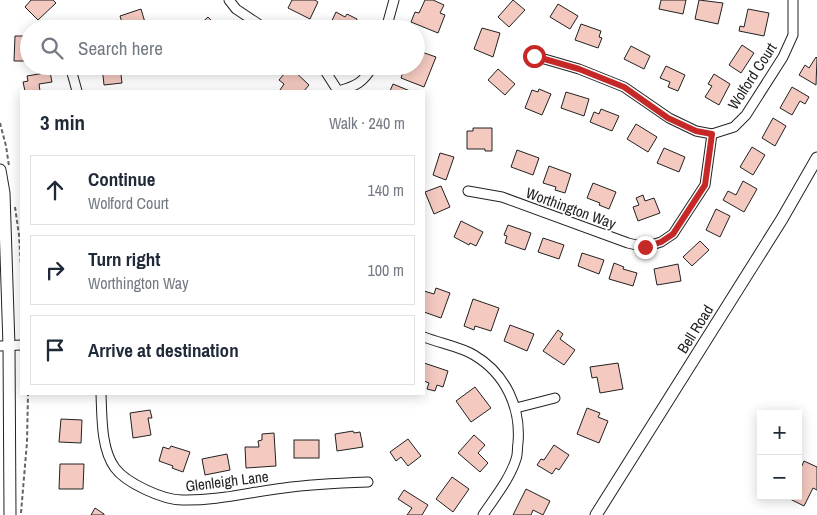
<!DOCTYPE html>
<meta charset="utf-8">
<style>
:root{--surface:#fff;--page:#f6f6f7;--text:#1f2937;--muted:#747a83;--line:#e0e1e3}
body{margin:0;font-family:"Archivo Narrow",sans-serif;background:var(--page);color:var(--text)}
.controls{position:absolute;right:15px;bottom:15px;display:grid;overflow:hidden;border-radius:0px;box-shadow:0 2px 12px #0003}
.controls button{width:45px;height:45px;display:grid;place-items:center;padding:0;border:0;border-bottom:1px solid var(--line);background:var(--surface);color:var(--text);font:25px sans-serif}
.stop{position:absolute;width:15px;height:15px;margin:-11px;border:4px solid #c62828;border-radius:50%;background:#fff}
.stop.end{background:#c62828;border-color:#fff;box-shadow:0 1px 5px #0008}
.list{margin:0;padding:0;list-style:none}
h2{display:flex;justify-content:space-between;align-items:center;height:65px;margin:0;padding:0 20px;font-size:21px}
h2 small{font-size:16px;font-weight:400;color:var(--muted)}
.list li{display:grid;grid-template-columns:32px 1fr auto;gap:15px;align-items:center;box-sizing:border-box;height:70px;margin:0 10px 10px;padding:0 10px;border:1px solid var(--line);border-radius:0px}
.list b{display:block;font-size:19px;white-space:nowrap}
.list p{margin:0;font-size:16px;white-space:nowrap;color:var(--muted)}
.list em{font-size:16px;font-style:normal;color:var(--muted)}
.icon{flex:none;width:28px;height:28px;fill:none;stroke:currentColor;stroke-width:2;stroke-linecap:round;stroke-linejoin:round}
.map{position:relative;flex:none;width:817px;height:515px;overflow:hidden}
.search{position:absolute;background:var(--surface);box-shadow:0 2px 12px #0003;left:20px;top:20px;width:405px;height:55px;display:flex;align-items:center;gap:12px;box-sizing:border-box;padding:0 18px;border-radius:28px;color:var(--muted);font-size:19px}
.panel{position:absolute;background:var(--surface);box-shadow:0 2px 12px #0003;left:20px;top:90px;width:405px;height:305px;border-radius:0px}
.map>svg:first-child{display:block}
.building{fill:#f3c9c0;stroke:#222}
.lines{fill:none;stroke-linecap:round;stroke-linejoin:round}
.street-casing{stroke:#222;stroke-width:11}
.secondary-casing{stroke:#222;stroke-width:13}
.path{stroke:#646464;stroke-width:2;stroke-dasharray:4 2.5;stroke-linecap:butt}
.street{stroke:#fff;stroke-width:9}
.secondary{stroke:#fff;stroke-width:11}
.route{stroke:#c62828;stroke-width:6}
.labels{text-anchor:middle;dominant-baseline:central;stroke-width:4;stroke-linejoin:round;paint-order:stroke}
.street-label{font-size:15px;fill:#222;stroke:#fff}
</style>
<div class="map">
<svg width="817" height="515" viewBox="0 0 817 515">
<rect width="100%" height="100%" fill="#fff"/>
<!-- building -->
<g class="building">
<polygon points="31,0 53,0 56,3 38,20 25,7"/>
<polygon points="292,0 315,0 318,2 310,19 288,8"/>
<polygon points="425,0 433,0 444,5 440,13 445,15 438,33 411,22 415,12 419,13"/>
<polygon points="513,0 525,10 509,27 498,17"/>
<polygon points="661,0 686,0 683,14 659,9"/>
<polygon points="699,0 723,3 718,24 695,19"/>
<polygon points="558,4 578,16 570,29 550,17"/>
<polygon points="141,9 147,29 124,29 120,16"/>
<polygon points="748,9 769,13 764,36 739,31 740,26 744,27"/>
<polygon points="336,12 345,17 347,14 357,19 352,29 328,29"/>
<polygon points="208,17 220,29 195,29"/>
<polygon points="581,24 601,31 599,37 602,38 598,48 575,40"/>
<polygon points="482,28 500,33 493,57 474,49"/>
<polygon points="15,36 29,36 29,61 14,61"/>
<polygon points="742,45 754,53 741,73 729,65"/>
<polygon points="631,46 650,56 644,69 624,59"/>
<polygon points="416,50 436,57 424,87 401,78 405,66 416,66"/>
<polygon points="816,57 817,58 816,85 799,75 805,65 809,68"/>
<polygon points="102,66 120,66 122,83 104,85"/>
<polygon points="666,66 685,75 678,91 668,87 670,82 660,78"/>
<polygon points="290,67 309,85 304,91 282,91 280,90 284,84 279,80"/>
<polygon points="498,69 515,84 505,95 488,80"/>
<polygon points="50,72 52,82 39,84 40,91 25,91 23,82 28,81 27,76"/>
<polygon points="714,74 730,84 719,105 705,97 712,86 708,84"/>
<polygon points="393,84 410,91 390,91"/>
<polygon points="792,87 809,97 805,104 800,101 792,115 780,108"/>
<polygon points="539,89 551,94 542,115 525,108 532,90 538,92"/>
<polygon points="566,92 589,99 584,116 561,108"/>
<polygon points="601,109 619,116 612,131 590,122 594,112 599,114"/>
<polygon points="773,118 786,126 775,146 762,138"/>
<polygon points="636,124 657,137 648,152 627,139"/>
<polygon points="473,128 492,128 492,151 485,151 485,149 467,149 467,131 473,131"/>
<polygon points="752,147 765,155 753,175 740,167"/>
<polygon points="664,148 685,157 679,172 657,163"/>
<polygon points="517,150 539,158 533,175 511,167"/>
<polygon points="440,153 454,157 446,180 433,175"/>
<polygon points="549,166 571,174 565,193 555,190 556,187 543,183"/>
<polygon points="743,181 757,189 744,212 723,200 728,191 736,195"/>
<polygon points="593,183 616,192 609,209 599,205 600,203 587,198"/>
<polygon points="441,186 450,207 434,214 425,192"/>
<polygon points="643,195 645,201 654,198 660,213 638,221 633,207 639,205 636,198"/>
<polygon points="716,209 730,216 720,237 706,230"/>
<polygon points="461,221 483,232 476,246 470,243 469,245 454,237"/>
<polygon points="508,225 531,233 525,250 505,243 507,236 504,235"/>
<polygon points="543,238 564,245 559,259 538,252"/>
<polygon points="700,241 709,250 692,266 683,257"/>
<polygon points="582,253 604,260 599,274 578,266"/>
<polygon points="614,263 624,267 623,269 637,273 633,286 609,279"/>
<polygon points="678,264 681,281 657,285 654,269"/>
<polygon points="436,288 450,293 441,318 424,312 424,291 434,294"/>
<polygon points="473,299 499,308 491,331 475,326 474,330 464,326"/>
<polygon points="510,325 534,334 527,351 504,341"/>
<polygon points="558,330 563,334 560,339 575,350 564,365 543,351"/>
<polygon points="424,363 448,371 443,387 437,385 435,391 427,389 429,383 424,381"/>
<polygon points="618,363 623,389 600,393 597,377 592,378 590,367"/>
<polygon points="475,387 491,408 471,422 456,401"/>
<polygon points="587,408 600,413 598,417 608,421 599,443 577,434"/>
<polygon points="150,410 152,418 148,418 151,435 133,438 130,413"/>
<polygon points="61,419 82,420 81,443 59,442"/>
<polygon points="353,431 354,433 360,432 363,447 337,451 335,434"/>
<polygon points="274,433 276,466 246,468 245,447 259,447 258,441 262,440 262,434"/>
<polygon points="474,435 485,445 478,453 488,463 480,472 458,453"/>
<polygon points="408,439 421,456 408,466 401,457 396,461 390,452"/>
<rect x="294" y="440" width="25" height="18"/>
<polygon points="554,445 569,455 559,470 556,468 552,474 537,465 541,459 544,460"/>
<polygon points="171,446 190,452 183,472 172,468 173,466 159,461 163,447 169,449"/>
<polygon points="227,454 230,470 205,475 202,459"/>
<polygon points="804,461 817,467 817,490 813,488 804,506 788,498 789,496 798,496 798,469 800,470"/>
<polygon points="60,464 84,464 83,489 59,489"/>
<polygon points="452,477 469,489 453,512 436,499"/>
<polygon points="526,489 550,501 543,515 533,510 531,515 513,515"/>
<polygon points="404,490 428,505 422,515 407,515 412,508 398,499"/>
<polygon points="95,508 104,514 104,515 91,515"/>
</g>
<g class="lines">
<defs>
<g id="street">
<polyline points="229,0 236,9 266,29"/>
<polyline points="386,29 394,0"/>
<polyline points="534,56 579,69 624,87 669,118 696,131 712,134 734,127 746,115 783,57 793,35 793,0"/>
<polyline points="72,66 72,73 77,91"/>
<path d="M322 66 338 91C356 86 363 83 373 66"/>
<polyline points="468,191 502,197 628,243 645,247 661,242 673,234 705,185 712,134"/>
<path d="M424 337C439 343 461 347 474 355 506 374 521 408 518 443 517 448 518 454 516 459 510 479 494 498 483 515"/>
<polyline points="0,346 21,345"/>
<path d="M101 394C102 417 101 449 115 468 126 483 163 500 182 500 216 501 250 492 284 488 312 484 340 483 368 482"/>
<polyline points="516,408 555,398"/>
</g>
<g id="secondary">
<polyline points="0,170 4,193 9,346 10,515"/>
<polyline points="596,515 782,219 817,158"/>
</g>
</defs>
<!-- street casing -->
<use href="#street" class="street-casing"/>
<!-- secondary casing -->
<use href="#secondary" class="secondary-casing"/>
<!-- path -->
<g class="path">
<polyline points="0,123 6,146 9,166"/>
<polyline points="15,207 19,235 21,267"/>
<polyline points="21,513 27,442 28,394"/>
</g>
<!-- street -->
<use href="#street" class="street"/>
<!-- secondary -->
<use href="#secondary" class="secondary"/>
</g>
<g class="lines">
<!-- route -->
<polyline class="route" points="534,56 579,69 624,87 668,118 696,131 712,134 705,185 673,234 661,242 645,247"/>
</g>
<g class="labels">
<!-- street labels -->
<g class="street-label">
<text transform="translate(752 76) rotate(-57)">Wolford Court</text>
<text transform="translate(571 208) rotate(20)">Worthington Way</text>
<text transform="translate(695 329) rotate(-58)">Bell Road</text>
<text transform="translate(227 481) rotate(-7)">Glenleigh Lane</text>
</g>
</g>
</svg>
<div class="controls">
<button>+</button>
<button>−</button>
</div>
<div class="stop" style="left:534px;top:56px"></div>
<div class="stop end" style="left:645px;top:247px"></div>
<div class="search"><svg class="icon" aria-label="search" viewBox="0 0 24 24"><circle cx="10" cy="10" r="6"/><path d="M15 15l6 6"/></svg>Search here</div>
<section class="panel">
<h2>3 min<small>Walk · 240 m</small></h2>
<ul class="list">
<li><svg class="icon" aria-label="ahead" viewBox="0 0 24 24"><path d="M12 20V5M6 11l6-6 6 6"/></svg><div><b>Continue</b><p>Wolford Court</p></div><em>140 m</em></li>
<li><svg class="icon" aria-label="right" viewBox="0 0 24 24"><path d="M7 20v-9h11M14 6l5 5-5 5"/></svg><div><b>Turn right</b><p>Worthington Way</p></div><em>100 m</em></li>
<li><svg class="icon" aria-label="arrive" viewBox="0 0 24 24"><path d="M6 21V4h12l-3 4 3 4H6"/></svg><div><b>Arrive at destination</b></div></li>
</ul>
</section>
</div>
